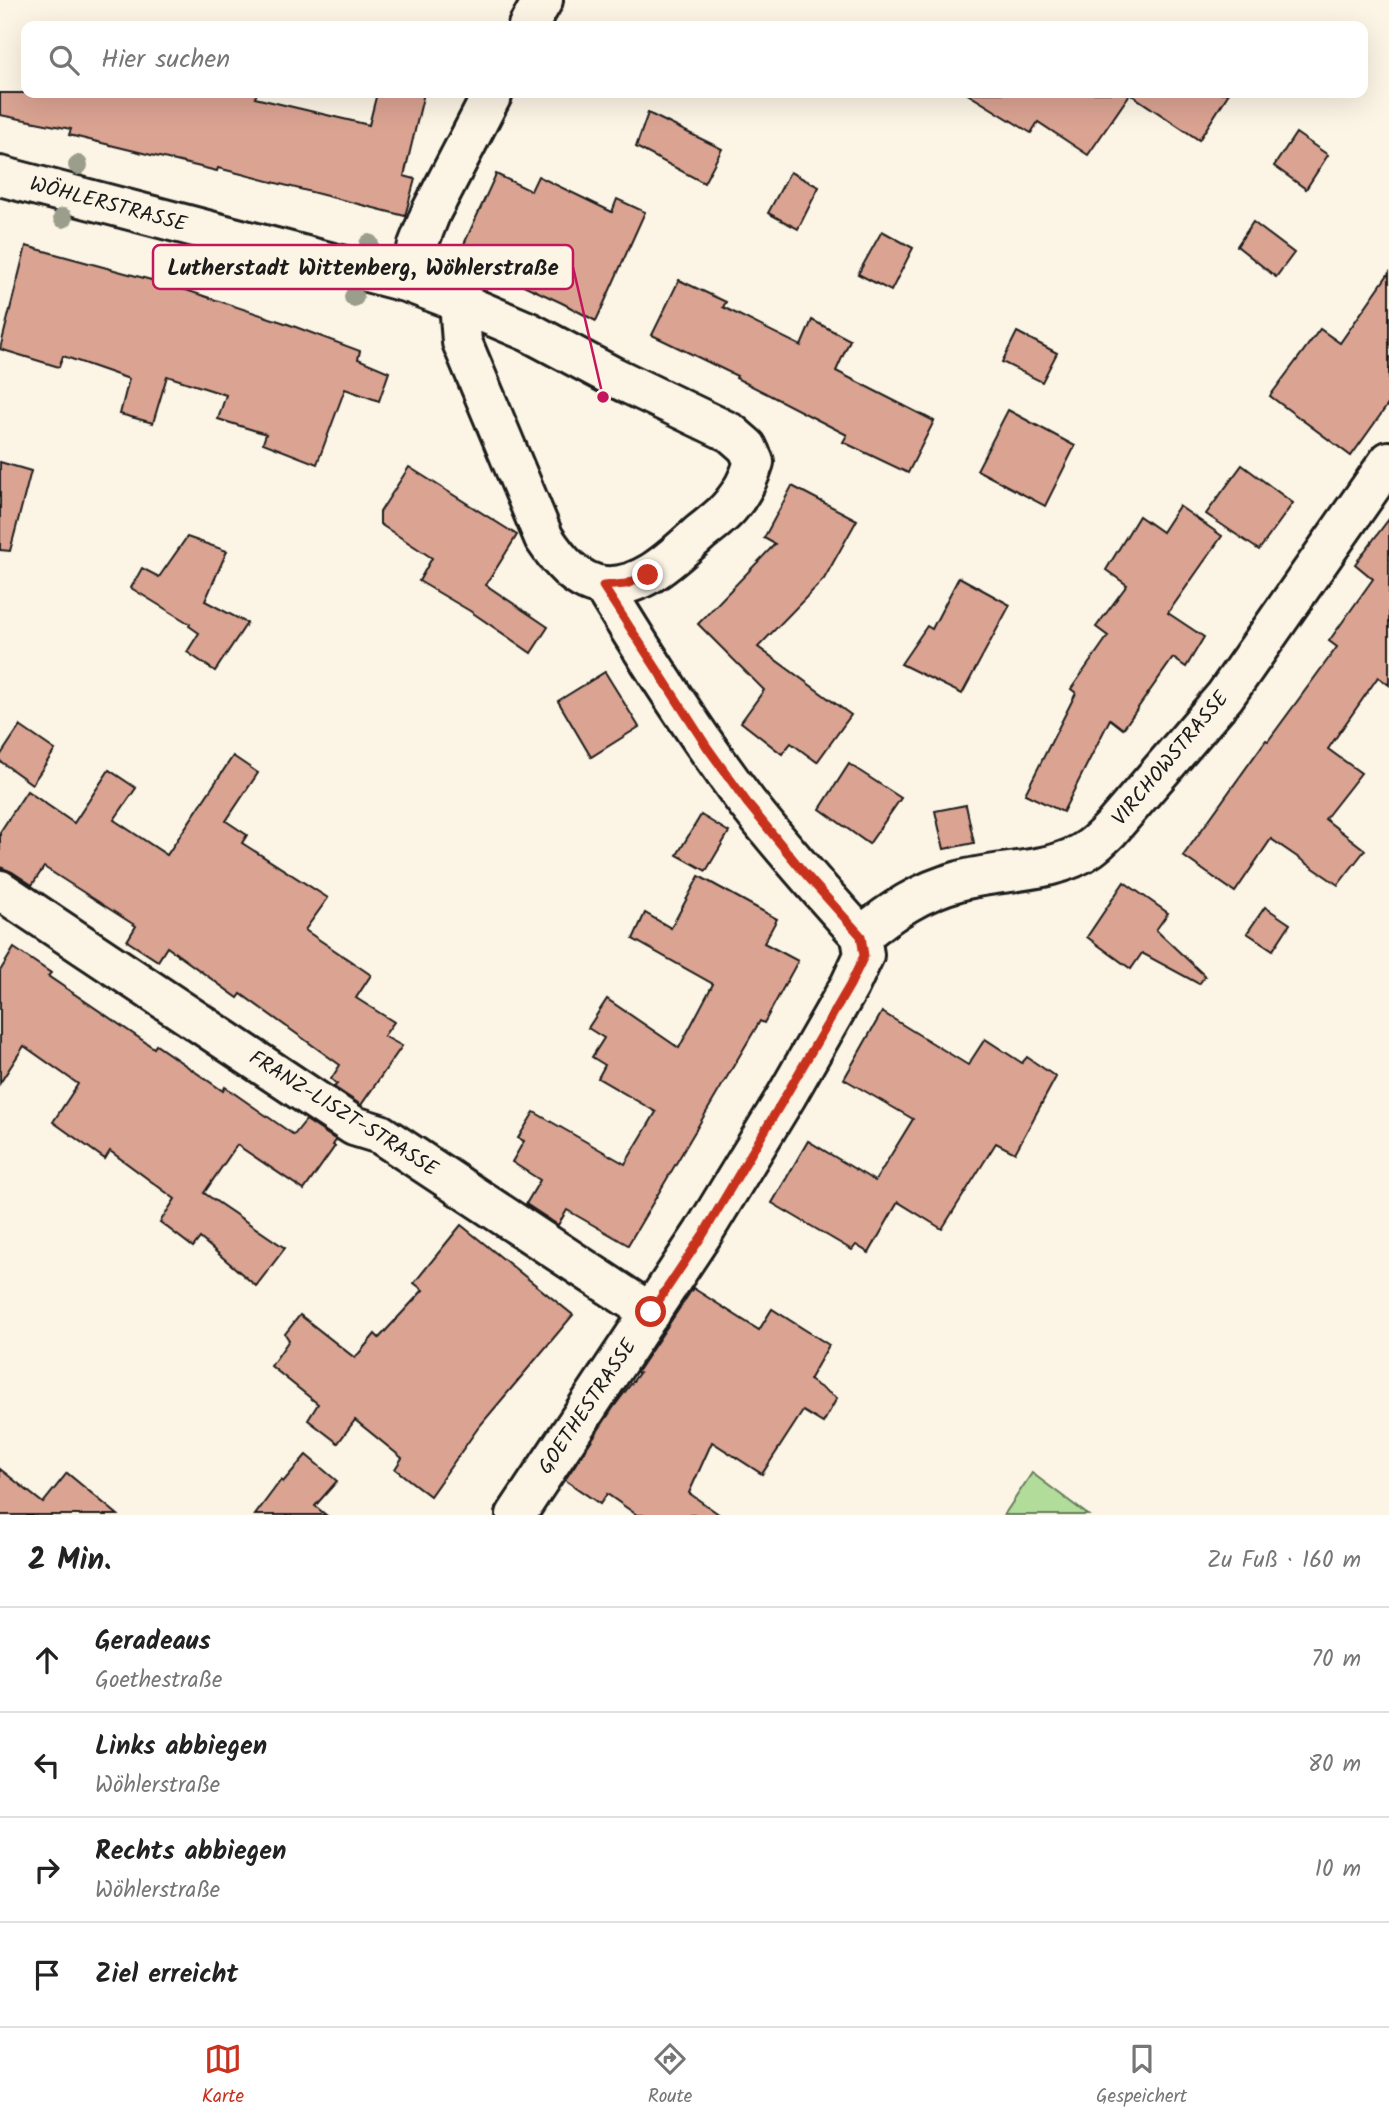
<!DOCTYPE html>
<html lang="de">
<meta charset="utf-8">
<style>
:root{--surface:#fff;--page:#f2f2f2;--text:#222;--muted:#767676;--line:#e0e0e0;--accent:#c8321e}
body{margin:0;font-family:Kalam,sans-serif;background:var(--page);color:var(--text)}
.stop{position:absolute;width:21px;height:21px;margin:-16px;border:5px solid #c8321e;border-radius:50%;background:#fff}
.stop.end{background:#c8321e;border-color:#fff;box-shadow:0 2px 7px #0008}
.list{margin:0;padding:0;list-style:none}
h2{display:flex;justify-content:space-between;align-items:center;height:91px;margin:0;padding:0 28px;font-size:30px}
h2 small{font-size:23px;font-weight:400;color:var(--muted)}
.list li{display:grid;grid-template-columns:46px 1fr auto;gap:21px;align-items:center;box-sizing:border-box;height:105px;padding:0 28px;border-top:2px solid var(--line)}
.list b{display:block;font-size:26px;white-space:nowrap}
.list p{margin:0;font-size:23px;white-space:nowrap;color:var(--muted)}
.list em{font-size:23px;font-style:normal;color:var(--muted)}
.icon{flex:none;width:38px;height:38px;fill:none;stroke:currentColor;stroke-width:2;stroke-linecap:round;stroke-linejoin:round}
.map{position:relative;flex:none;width:1389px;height:1515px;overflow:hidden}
.search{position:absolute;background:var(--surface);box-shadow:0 7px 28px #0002;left:21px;right:21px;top:21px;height:77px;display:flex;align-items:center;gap:18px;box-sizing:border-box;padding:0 24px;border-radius:14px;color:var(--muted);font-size:26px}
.sheet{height:511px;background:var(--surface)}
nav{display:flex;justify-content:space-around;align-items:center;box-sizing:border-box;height:98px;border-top:2px solid var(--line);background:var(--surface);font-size:19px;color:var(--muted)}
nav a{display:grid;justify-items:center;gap:4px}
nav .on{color:var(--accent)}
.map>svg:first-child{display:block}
.green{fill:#b1dc9a;stroke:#667c5b;stroke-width:2}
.building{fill:#daa392;stroke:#1c1c1c;stroke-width:2}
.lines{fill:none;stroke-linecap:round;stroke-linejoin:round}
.minor-casing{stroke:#1c1c1c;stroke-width:44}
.minor{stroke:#fcf5e5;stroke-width:38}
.tree{fill:#9a9e8b}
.route{stroke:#c8321e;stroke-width:9}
.labels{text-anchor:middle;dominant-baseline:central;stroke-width:5;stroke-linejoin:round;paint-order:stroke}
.street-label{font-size:21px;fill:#1c1c1c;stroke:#fcf5e5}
.leader{fill:none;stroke:#c2185b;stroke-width:2.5}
.callout-dot{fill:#c2185b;stroke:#fcf5e5;stroke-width:2.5}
.callout{fill:#fcf5e5;stroke:#c2185b;stroke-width:2.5}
.callout-label{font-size:23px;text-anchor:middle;font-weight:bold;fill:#1c1c1c}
</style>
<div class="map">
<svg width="1389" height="1515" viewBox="0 0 1389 1515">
<rect width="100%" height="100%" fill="#fcf5e5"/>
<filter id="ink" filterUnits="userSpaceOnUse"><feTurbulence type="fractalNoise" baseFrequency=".0143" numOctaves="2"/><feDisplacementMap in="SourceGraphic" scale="14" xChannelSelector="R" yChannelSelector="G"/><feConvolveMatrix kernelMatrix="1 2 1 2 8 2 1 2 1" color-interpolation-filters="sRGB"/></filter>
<g filter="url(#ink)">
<!-- green -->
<polygon class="green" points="1032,1473 1088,1515 1004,1515"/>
<!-- building -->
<g class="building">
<polygon points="0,93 257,93 255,98 369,125 377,93 424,93 404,176 415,179 405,216 218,168 217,171 69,135 71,129 0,115"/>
<polygon points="966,93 1229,93 1199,140 1130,94 1088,155 1038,122 1031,133"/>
<polygon points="648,113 722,149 704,183 636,147"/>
<polygon points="1296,133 1328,155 1306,189 1274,166"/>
<polygon points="790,172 819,187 798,229 768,213"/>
<polygon points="496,174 531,191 538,176 612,212 617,199 645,212 596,321 562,303 459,255"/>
<polygon points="1253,222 1294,253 1276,277 1237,246"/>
<polygon points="882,231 913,248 891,291 858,274"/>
<polygon points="26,246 177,287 285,323 360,351 358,359 389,372 379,401 345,389 317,464 263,443 266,434 218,419 226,395 167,376 153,423 120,414 129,379 63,356 59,367 0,349"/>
<polygon points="1389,273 1389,403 1351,456 1270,396 1320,329 1340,343"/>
<polygon points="679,280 726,302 723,307 801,346 812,320 850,340 836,371 934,421 908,473 843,442 847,435 736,378 737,376 652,335"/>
<polygon points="1017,332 1057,353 1042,382 1002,362"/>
<polygon points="1008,410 1075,446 1045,506 977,470"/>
<polygon points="0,462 31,471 10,551 0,550"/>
<polygon points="1242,465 1293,503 1259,550 1206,514"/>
<polygon points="409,467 517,535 486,585 548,627 531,653 470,611 419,581 432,558 380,524 380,512"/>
<polygon points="792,486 857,520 824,579 758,647 851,715 817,762 791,743 782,754 741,722 764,690 698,624 775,544 764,538"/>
<polygon points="1179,506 1222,536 1168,613 1204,637 1186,667 1173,658 1123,729 1110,719 1063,812 1025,794 1076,693 1071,689 1108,636 1096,627 1127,585 1106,570 1139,516 1162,532"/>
<polygon points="1389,519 1389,685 1378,677 1328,749 1361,773 1325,819 1365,850 1338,885 1271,839 1235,892 1183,856 1266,740 1268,741 1337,647 1329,641 1373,579 1355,564"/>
<polygon points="187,537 227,551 205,601 247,623 215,671 187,652 199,633 189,626 190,624 131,588 142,568 159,577"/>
<polygon points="959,577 1010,605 962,694 901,664 927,626 932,629"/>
<polygon points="605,672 639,727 591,757 558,701"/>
<polygon points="20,726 55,750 32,784 0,761 0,756"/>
<polygon points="233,756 258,773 226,821 247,835 242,843 328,898 305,930 371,975 356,998 394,1022 384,1036 402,1046 361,1105 334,1087 337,1084 331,1079 340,1065 241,994 238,998 167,947 158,961 127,941 136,926 44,867 32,885 12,872 0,867 0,832 27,791 74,823 109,770 136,788 114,820 167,855"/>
<polygon points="849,764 901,798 869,844 820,809"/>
<polygon points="966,805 974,843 944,849 935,811"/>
<polygon points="701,815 729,832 706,871 677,855"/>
<polygon points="699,876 777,919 764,943 798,961 764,1023 760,1021 628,1245 567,1210 558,1225 526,1204 540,1180 512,1162 524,1141 518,1138 534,1112 625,1164 656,1112 598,1078 605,1065 592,1057 604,1038 588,1028 607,999 679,1048 713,984 633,939 645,913 671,928"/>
<polygon points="1124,882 1168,913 1156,930 1205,976 1199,984 1142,953 1131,969 1087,937"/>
<polygon points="1265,907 1290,924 1273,950 1247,933"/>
<polygon points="14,948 51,973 48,976 154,1048 156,1045 223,1091 225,1087 294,1135 306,1120 336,1140 333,1145 335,1146 304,1190 237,1145 204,1193 285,1248 256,1286 200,1238 193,1247 160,1222 175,1199 110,1151 105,1159 53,1122 78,1084 24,1046 0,1083 0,971"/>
<polygon points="882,1012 968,1065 985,1039 1022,1063 1027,1057 1056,1077 1015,1153 996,1143 942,1229 898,1202 869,1253 856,1245 852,1250 772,1203 808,1141 875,1181 913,1119 844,1079"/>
<polygon points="461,1225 573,1315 478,1428 430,1496 395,1469 402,1458 355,1420 338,1443 308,1420 318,1404 271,1366 289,1340 285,1334 300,1315 355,1358 375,1334 379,1338 423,1290 414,1283"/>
<polygon points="693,1288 759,1330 772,1309 829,1345 809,1380 837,1398 823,1423 803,1411 762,1474 712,1442 689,1493 720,1515 637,1515 607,1494 600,1504 565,1480 613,1408 639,1373 637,1372"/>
<polygon points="306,1455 337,1481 315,1506 326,1515 255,1515 281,1480 283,1482"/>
<polygon points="0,1469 43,1503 67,1473 118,1515 0,1515"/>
</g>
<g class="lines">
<defs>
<g id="minor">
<polyline points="528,26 543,0"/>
<path d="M0 176 409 283 459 302 529 332 612 376 731 433 747 447 754 462C749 478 743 491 732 504 724 515 711 524 700 533 674 556 643 589 604 586 576 583 558 559 544 538L462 342 459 302"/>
<polyline points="409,283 418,245 431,212 493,93"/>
<path d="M603 586C648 660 695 734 747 803 783 849 822 893 861 936"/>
<polyline points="0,890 354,1126 380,1134 651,1313"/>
<path d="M861 936C891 911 921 891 959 881 1001 869 1054 874 1090 848 1097 843 1104 836 1110 830L1225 696 1389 461"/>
<polyline points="516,1515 703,1233 787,1095 850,985 864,955 861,936"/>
</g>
</defs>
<!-- minor casing -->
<use href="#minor" class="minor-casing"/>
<!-- minor -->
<use href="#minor" class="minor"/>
</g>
<!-- trees -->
<g class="tree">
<circle cx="78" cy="165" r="10"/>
<circle cx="63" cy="218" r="10"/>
<circle cx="369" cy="244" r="10"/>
<circle cx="354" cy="297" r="10"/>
</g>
</g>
<g class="lines" filter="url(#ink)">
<!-- route -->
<polyline class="route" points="648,575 626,584 603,586 707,747 748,804 801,869 861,936 864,956 850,985 786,1095 704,1233 651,1312"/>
</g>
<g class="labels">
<!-- street labels -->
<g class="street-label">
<text transform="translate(108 205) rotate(15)">WÖHLERSTRASSE</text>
<text transform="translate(1171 759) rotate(-50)">VIRCHOWSTRASSE</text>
<text transform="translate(343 1114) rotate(32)">FRANZ-LISZT-STRASSE</text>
<text transform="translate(588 1407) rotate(-56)">GOETHESTRASSE</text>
</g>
</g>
<!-- callouts -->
<path class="leader" d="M603 397L573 267"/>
<circle class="callout-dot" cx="603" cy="397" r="7"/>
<rect class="callout" x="153" y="245" width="420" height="44" rx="7"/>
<g class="callout-label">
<text x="363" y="275">Lutherstadt Wittenberg, Wöhlerstraße</text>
</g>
</svg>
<div class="stop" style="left:651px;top:1312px"></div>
<div class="stop end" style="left:648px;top:575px"></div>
<div class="search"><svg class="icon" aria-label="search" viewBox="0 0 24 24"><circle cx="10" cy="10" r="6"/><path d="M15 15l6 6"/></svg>Hier suchen</div>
</div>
<section class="sheet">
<h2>2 Min.<small>Zu Fuß · 160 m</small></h2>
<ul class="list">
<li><svg class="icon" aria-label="ahead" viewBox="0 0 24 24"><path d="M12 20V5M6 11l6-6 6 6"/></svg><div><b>Geradeaus</b><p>Goethestraße</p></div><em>70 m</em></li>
<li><svg class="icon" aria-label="left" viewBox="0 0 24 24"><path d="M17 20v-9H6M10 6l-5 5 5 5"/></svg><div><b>Links abbiegen</b><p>Wöhlerstraße</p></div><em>80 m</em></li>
<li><svg class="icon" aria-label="right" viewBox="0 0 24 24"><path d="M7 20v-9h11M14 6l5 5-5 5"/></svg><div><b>Rechts abbiegen</b><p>Wöhlerstraße</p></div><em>10 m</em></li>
<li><svg class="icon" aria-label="arrive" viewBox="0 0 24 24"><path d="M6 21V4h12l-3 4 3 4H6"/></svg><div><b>Ziel erreicht</b></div></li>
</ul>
</section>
<nav>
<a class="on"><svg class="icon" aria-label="map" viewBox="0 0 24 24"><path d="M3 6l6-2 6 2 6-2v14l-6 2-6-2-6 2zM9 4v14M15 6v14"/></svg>Karte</a>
<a><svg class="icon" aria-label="directions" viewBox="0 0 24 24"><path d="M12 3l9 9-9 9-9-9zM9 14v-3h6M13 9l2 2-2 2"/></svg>Route</a>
<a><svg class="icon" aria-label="saved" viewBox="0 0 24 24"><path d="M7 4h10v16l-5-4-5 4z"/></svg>Gespeichert</a>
</nav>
